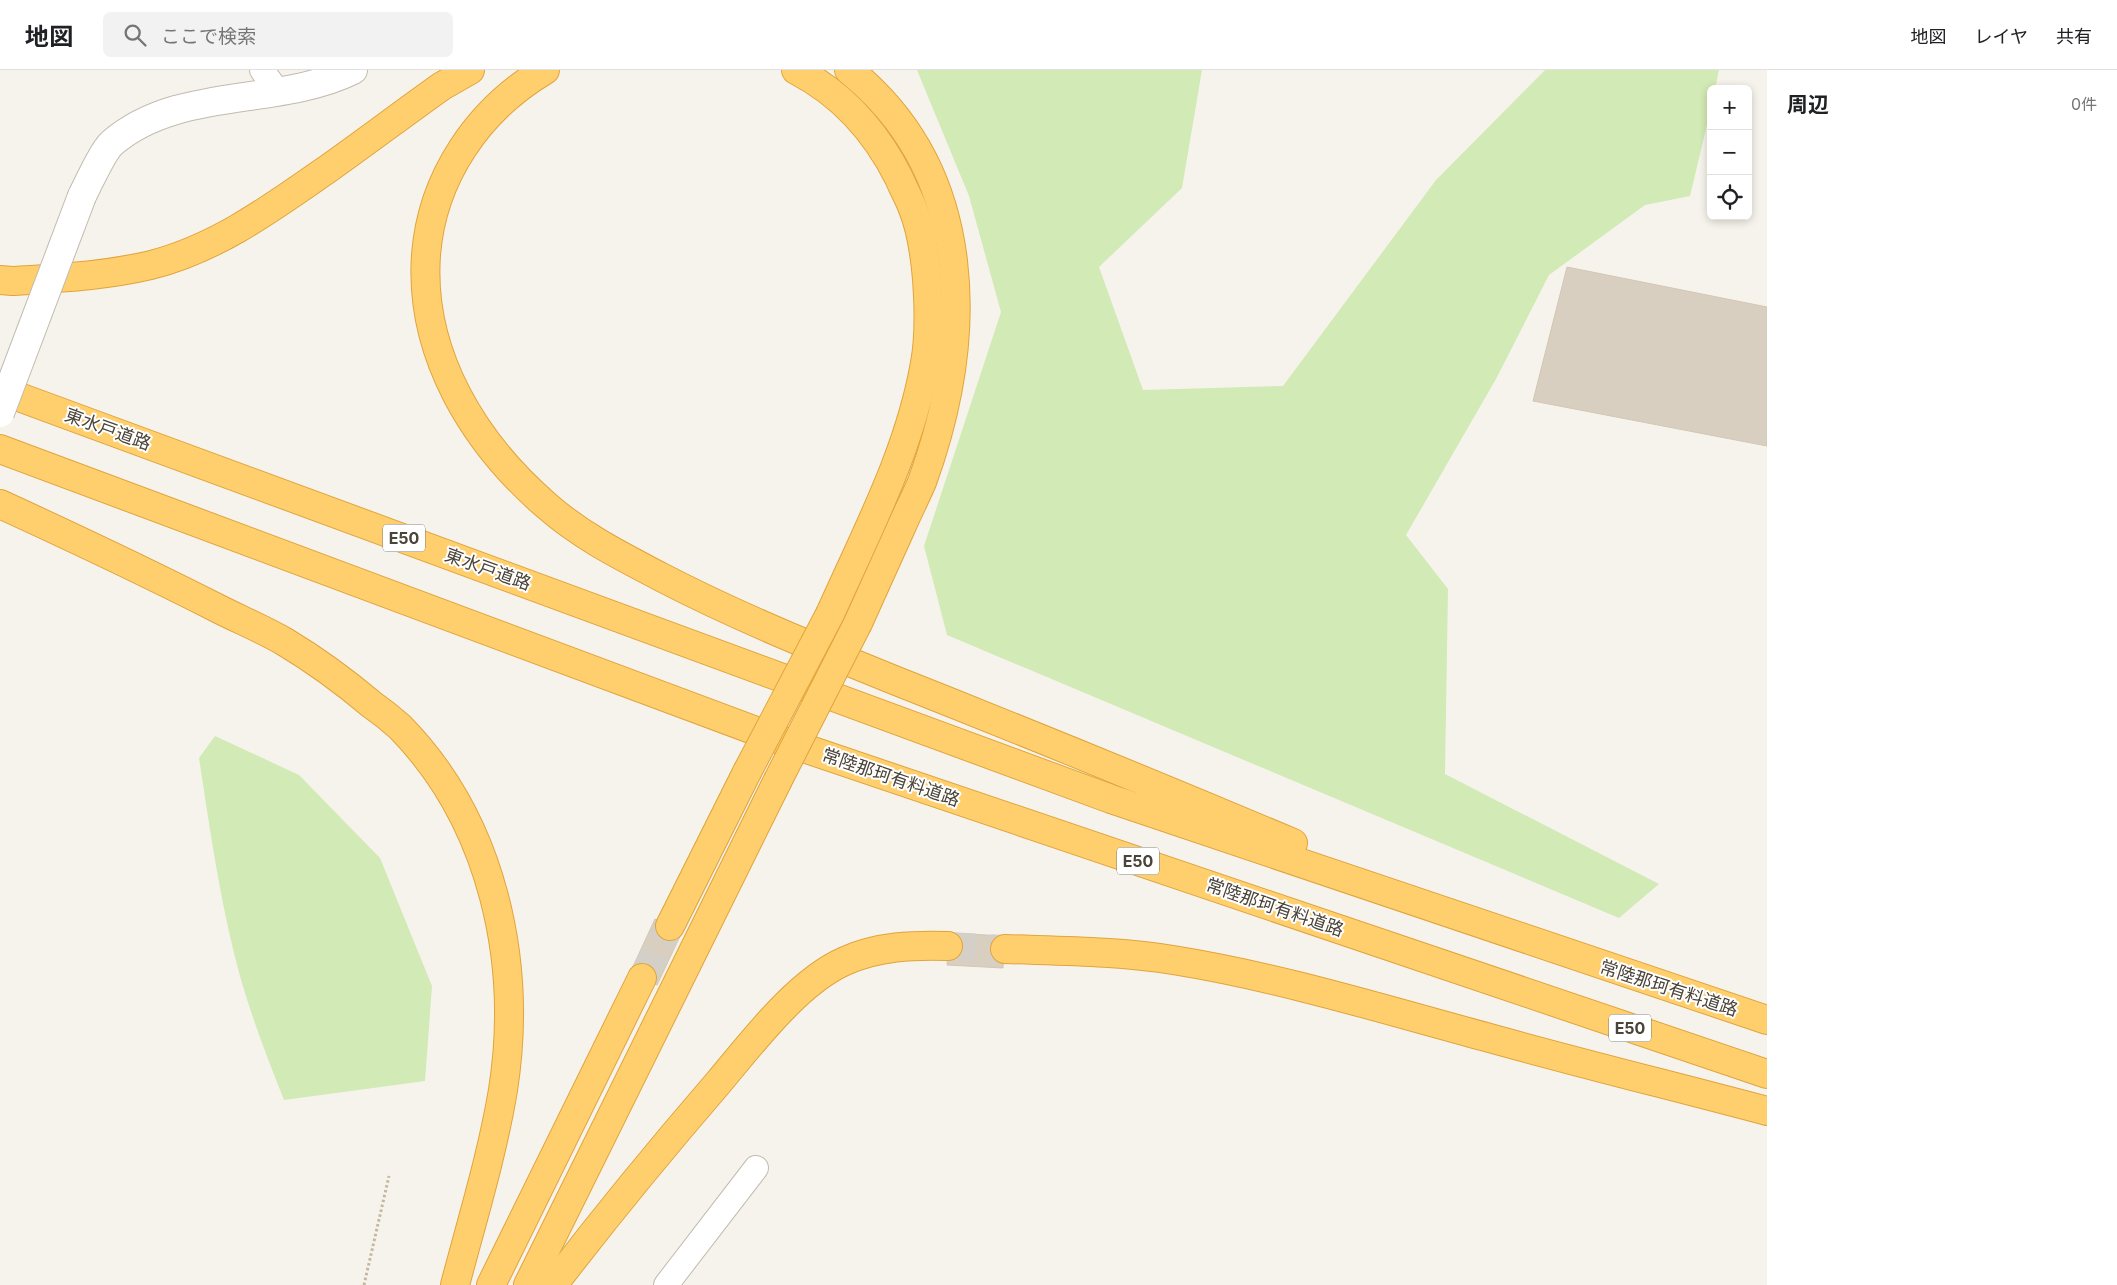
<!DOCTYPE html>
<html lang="ja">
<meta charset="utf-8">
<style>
:root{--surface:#fff;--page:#f2f2f2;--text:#202124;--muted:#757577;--line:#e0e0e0}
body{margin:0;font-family:Inter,"Noto Sans JP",sans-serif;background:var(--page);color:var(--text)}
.controls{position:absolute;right:15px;top:15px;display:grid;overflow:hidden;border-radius:8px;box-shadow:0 2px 8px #0003}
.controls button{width:45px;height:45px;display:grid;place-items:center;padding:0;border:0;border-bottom:1px solid var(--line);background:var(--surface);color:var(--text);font:25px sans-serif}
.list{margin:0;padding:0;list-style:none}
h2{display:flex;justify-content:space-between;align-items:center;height:65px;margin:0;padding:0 20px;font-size:21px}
h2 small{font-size:16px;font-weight:400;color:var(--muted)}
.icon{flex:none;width:28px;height:28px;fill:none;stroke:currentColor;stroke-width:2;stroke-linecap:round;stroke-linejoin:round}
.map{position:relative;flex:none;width:1767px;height:1215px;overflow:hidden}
header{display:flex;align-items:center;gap:30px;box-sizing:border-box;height:70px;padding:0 25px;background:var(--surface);border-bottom:1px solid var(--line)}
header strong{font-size:24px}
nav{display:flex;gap:28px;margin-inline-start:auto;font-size:18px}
.search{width:350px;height:45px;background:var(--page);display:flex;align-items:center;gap:12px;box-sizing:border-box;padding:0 18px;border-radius:8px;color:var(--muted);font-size:19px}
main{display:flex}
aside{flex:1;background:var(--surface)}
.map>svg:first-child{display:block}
.green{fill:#d2eab5}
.building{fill:#d8cfc1;stroke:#d3c7b4}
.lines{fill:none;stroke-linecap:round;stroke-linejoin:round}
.motorway-tunnel{stroke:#d4d0c8;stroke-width:28;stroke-dasharray:28 14;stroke-linecap:butt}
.minor-casing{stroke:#c2bbae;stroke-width:26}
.tertiary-casing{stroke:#c2bbae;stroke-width:30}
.motorway-casing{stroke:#e0a43c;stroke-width:30}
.path{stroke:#c4b79f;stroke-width:3;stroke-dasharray:2.5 2.5;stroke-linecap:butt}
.minor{stroke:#fff;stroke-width:24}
.tertiary{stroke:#fff;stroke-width:28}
.motorway{stroke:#ffcf6e;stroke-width:28}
.tertiary-bridge-casing{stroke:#c2bbae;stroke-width:30;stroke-linecap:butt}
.motorway-bridge-casing{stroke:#e0a43c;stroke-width:30;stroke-linecap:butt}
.tertiary-bridge{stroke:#fff;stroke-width:28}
.motorway-bridge{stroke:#ffcf6e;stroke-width:28}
.labels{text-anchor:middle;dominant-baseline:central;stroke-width:4;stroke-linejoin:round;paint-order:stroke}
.shield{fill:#fff;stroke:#817c74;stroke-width:1}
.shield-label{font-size:16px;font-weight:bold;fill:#4b4439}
.street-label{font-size:18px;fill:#4b4439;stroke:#fff}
</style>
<header>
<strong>地図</strong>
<div class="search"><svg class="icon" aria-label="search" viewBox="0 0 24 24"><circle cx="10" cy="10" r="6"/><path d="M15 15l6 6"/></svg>ここで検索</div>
<nav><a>地図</a><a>レイヤ</a><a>共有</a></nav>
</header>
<main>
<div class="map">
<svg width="1767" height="1215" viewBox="0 0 1767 1215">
<rect width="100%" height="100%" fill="#f6f3ec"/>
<!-- green -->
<g class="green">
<polygon points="917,0 1202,0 1182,118 1099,197 1143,320 1283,316 1436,110 1545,0 1719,0 1715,19 1711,19 1711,38 1690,126 1645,135 1549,205 1496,309 1406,465 1448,519 1445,704 1659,814 1619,848 947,565 924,476 1001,242 969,126"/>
<path d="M215 666 299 705 380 788 432 916 425 1011 284 1030C265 982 246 933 234 883 218 818 209 753 199 688Z"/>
</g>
<!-- building -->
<g class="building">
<polygon points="1567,197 1767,237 1767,376 1533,331"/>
<polygon points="655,849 682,862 657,915 630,903"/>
<polygon points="949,863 1005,866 1003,898 947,895"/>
</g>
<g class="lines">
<!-- motorway-tunnel -->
<g class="motorway-tunnel">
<polyline points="948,876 1005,879"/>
<polyline points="642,908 670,856"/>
</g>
<defs>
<g id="minor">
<polyline points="262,0 278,22"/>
<polyline points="666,1215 756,1098"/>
</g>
<path id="tertiary" d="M82 126C88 114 103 81 112 73 178 16 278 37 353 0"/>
<g id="motorway">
<path d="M545 0C478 40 432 107 426 185 419 284 474 373 547 436 581 466 621 486 661 507 736 546 815 578 894 610 1028 663 1160 717 1293 773"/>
<path d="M796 0C842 24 876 62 899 108 903 118 909 128 913 139 922 161 925 186 927 209 929 237 930 266 925 293 910 381 866 463 830 544"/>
<path d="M849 0C977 103 974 269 922 412 915 428 907 444 900 460 886 491 872 522 858 553"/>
<path d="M0 210 12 211C59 208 105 206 151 195 218 178 273 137 329 98 367 71 404 43 442 16L470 0"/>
<polyline points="0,320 1111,729 1767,950"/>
<polyline points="0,379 783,671 1767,1004"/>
<path d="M0 434C72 467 144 501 215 537 238 549 263 559 285 572 315 590 345 612 371 634 381 641 391 649 400 657 493 752 523 892 503 1020 492 1086 472 1150 455 1215"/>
<polyline points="670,856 747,702"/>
<path d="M1005 879C1061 881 1118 881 1173 890 1279 907 1382 939 1486 967 1579 993 1673 1016 1767 1041"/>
<polyline points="491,1215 642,908"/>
<polyline points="528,1215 777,712"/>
<path d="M553 1215C606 1146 661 1079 718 1013 751 974 797 912 845 891 878 876 913 875 948 876"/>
</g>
</defs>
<!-- minor casing -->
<use href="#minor" class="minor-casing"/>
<!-- tertiary casing -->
<use href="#tertiary" class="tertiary-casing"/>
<!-- motorway casing -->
<use href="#motorway" class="motorway-casing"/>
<!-- path -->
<polyline class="path" points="364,1215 389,1106"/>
<!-- minor -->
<use href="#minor" class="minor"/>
<!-- tertiary -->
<use href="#tertiary" class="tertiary"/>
<!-- motorway -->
<use href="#motorway" class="motorway"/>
<defs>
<polyline id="tertiary-bridge" points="0,343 82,126"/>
<g id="motorway-bridge">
<polyline points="747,702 830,544"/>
<polyline points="777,712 858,553"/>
</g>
</defs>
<!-- tertiary-bridge casing -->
<use href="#tertiary-bridge" class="tertiary-bridge-casing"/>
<!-- motorway-bridge casing -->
<use href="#motorway-bridge" class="motorway-bridge-casing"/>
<!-- tertiary-bridge -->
<use href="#tertiary-bridge" class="tertiary-bridge"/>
<!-- motorway-bridge -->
<use href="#motorway-bridge" class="motorway-bridge"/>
</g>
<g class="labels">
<!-- shield labels -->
<g class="shield">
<rect x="383" y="454.5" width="42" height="27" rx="4"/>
<rect x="1117" y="777.5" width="42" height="27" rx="4"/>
<rect x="1609" y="944.5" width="42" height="27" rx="4"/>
</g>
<g class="shield-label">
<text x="404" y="468">E50</text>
<text x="1138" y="791">E50</text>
<text x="1630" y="958">E50</text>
</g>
<!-- street labels -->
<g class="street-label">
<text transform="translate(108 359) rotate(20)">東水戸道路</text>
<text transform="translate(488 499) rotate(20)">東水戸道路</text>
<text transform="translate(891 707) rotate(19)">常陸那珂有料道路</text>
<text transform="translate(1275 837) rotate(19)">常陸那珂有料道路</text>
<text transform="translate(1669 918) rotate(18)">常陸那珂有料道路</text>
</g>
</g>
</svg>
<div class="controls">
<button>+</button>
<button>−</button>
<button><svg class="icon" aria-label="locate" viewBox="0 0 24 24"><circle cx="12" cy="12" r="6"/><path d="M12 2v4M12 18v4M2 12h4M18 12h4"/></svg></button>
</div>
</div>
<aside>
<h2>周辺<small>0件</small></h2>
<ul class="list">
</ul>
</aside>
</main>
